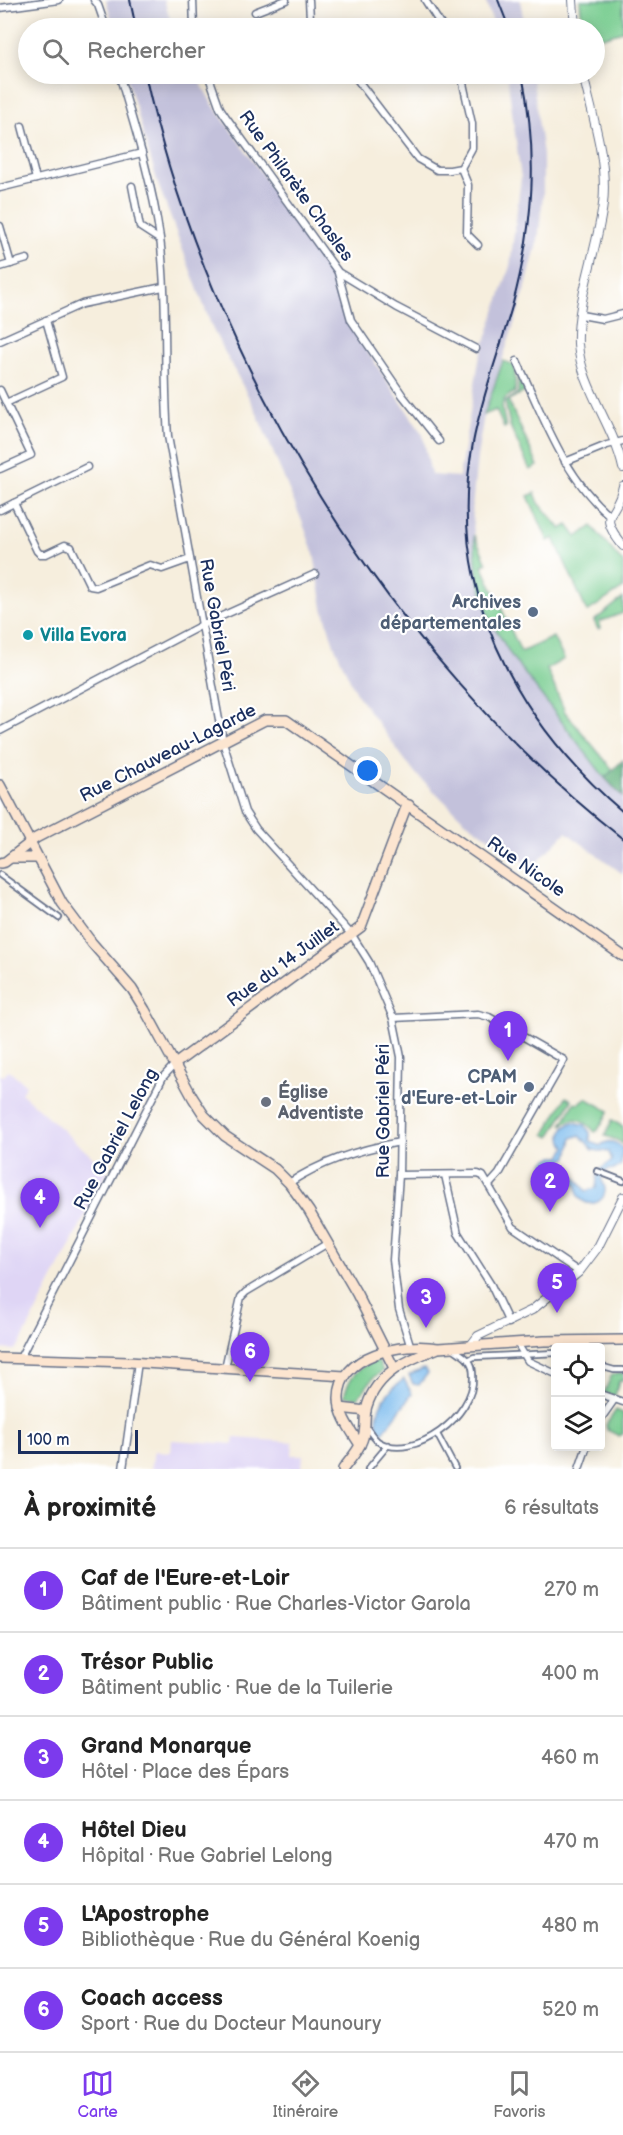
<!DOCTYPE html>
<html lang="fr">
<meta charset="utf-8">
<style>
:root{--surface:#fff;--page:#f2f2f2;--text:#222;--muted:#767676;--line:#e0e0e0;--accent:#7c3aed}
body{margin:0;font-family:"Balsamiq Sans",sans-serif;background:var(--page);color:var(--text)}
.controls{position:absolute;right:18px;bottom:18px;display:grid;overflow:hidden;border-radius:6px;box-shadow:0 3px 15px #0003}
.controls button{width:54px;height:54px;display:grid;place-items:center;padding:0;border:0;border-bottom:2px solid var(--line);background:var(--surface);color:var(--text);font:30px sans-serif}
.scale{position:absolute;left:18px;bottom:15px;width:120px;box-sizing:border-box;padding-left:6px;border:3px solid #1b2f5e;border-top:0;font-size:16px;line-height:21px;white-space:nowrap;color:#1b2f5e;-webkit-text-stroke:4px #fff;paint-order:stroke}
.you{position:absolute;left:368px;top:771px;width:21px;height:21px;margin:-15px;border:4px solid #fff;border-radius:50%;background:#1a73e8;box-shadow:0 0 0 9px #1a73e833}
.badge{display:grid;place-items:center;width:39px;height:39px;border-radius:50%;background:var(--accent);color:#fff;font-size:20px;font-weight:700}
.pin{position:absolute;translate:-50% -50px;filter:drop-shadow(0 2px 3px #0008)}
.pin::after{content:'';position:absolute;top:32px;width:21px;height:18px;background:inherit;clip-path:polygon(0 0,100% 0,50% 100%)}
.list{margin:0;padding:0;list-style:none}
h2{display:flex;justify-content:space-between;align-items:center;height:78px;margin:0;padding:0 24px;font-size:26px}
h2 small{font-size:20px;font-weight:400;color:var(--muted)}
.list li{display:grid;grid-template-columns:39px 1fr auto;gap:18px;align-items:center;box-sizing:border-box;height:84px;padding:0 24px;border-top:2px solid var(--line)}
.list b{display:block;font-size:22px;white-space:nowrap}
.list p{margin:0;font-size:20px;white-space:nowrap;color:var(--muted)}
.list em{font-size:20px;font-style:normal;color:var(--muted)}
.icon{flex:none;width:33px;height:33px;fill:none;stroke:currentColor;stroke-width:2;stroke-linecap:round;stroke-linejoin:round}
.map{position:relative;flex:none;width:623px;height:1469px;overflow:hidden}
.search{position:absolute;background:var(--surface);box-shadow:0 3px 15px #0003;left:18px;right:18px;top:18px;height:66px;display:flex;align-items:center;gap:15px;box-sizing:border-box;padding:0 21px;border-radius:33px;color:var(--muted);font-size:22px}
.sheet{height:582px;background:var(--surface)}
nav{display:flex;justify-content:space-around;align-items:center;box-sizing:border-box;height:84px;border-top:2px solid var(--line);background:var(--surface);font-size:16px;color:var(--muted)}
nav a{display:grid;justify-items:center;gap:3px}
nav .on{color:var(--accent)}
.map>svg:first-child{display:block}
.built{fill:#dfd5f5}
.industrial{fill:#c3c1db}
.green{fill:#77cc8f;stroke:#497e76;stroke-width:1.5}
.forest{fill:#61b07a;stroke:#3e706c;stroke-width:1.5}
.water{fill:#78b9ed;stroke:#4a74a6;stroke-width:1.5;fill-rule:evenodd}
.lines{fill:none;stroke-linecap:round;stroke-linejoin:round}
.pedestrian-casing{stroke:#68728a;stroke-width:8}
.minor-casing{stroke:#68728a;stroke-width:9}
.tertiary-casing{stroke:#68728a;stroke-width:10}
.secondary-casing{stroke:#68728a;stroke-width:12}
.pedestrian{stroke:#fff;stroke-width:4.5}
.minor{stroke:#fff;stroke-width:6}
.tertiary{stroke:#fff;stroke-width:8}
.secondary{stroke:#fce5d0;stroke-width:9}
.rail{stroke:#1b2f5e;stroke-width:2}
.service-dot{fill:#5c6f8a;stroke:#fff;stroke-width:2}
.culture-dot{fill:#0f9aa8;stroke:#fff;stroke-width:2}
.worship-dot{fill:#6b7280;stroke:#fff;stroke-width:2}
.labels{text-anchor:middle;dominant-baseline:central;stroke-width:4.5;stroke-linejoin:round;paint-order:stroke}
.street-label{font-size:18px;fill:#1b2f5e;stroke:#fff}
.service-label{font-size:18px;font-weight:bold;fill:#4e5e75;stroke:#fff;text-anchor:end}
.culture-label{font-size:18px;font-weight:bold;fill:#0d838f;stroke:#fff;text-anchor:start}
.worship-label{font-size:18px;font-weight:bold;fill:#5b616d;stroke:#fff;text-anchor:start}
</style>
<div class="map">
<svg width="623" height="1469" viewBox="0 0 623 1469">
<rect width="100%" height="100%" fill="#fff"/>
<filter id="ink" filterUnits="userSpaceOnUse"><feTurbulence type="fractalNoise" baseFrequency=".0167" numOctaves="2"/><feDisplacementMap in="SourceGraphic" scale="12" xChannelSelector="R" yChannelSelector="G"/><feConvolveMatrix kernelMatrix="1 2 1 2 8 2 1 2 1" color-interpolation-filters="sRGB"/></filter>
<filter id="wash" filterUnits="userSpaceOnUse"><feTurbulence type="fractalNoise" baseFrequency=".008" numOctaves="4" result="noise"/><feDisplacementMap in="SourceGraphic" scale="24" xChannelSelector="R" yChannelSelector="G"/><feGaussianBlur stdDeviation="1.35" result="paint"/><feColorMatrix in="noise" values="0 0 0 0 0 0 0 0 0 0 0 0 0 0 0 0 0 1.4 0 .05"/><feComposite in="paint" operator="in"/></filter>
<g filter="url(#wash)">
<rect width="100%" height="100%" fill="#f6eedd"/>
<!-- built -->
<g class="built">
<polygon points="9,1070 26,1085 21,1093 108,1171 19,1346 14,1350 0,1349 0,1075 4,1076"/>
<polygon points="234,1438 293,1442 292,1455 303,1455 302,1469 151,1469 154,1451 171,1452 172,1440 233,1444"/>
</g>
<!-- industrial -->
<g class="industrial">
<polygon points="106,0 164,0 173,28 114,28"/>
<polygon points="485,0 520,0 525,28 495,28"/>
<polygon points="126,74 196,74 211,102 331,272 349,324 423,435 431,475 459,477 479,360 510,266 521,178 507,74 532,74 543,155 543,196 538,239 524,294 484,415 477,457 472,508 477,574 489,618 512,657 605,778 623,797 623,874 566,832 532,868 464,820 413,771 356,693 334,645 323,608 314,554 302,521 255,409 213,330 158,184"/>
</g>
<!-- green -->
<g class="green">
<polygon points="580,0 623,0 623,31 595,39 594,28 582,28"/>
<path d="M503 361 515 365V392C496 401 503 408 506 427L504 428 496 410 484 415Z"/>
<polygon points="518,376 525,392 508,400 538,466 530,470 510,426 505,402 518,393"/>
<polygon points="535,493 539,503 561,529 568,525 577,537 592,526 623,563 623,588 587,612 554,538 548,541 528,496"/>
<polygon points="474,535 487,563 482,565 521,652 553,637 564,659 547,669 565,712 613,770 605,778 512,657 489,618 477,574"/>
<polygon points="623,598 623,613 599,622 601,628 598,629 594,621"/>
<polygon points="566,1097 572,1100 550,1137 545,1134"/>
<path d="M586 1098 609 1111 598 1130 595 1132C584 1120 577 1114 562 1125L575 1102 578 1104Z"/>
<polygon points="612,1120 623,1127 623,1144 617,1140 605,1136"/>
<path d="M377 1359 383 1371 374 1377 358 1398 344 1396C349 1377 358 1367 377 1359Z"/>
<polygon points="623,1373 623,1380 619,1381 615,1396 604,1393 612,1374"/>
<polygon points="616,1410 623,1413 623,1434 619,1436 607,1430 606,1425"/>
</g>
<!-- forest -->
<polygon class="forest" points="623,760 623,797 605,778"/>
<!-- water -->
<g class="water">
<path d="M573 1122 585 1125 590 1133V1141L600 1146C608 1139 616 1141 623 1149L621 1165 616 1169 607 1170 601 1179C618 1203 576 1216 577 1186L567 1180C543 1199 530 1153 561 1157L566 1147C559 1137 561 1127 573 1122ZM580 1135 593 1150 609 1152 612 1161 598 1171 596 1188 586 1191 576 1178 559 1175V1170L556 1166 568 1157 572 1138Z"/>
<polygon points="424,1369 428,1373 419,1385 413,1384 409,1375"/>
<path d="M404 1379 412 1394 382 1434 377 1426C375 1405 388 1391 404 1379Z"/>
</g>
</g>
<g filter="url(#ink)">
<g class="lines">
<defs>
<g id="pedestrian">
<polyline points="0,875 59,918"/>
<polyline points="597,1171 623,1181"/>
<polyline points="468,1360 474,1357 556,1353"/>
<polyline points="600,1366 614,1370 623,1370"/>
<path d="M367 1428C370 1432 374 1439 379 1442 414 1462 475 1415 473 1377 473 1373 473 1368 471 1364 468 1357 459 1353 454 1349"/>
<polyline points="437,1434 455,1468"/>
<polyline points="368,1469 388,1445"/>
</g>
<g id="minor">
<polyline points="94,0 98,5 106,28"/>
<polyline points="193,0 194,28"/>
<polyline points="309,0 310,19 318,28"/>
<polyline points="425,0 443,28"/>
<polyline points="0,8 59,0"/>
<polyline points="255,12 286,0"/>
<path d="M119 74C135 128 152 182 160 238 168 303 163 370 168 436L223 742 245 812 256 829 352 935 369 962 393 1018 401 1057 399 1175 393 1260 399 1309 411 1348"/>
<polyline points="208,74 220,108 226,117 338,272 396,307 476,349"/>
<polyline points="353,74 418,159 437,170 450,170 461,168 472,148 472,124 461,74"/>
<polyline points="22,126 36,179"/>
<polyline points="461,168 468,185 467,234 478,245"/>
<polyline points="132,186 140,227 160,240"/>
<polyline points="0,188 142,153"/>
<polyline points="0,226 11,264"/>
<polyline points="0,267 27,259"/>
<polyline points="338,273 351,320 403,396 439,441"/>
<polyline points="581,315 603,319 623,314"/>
<polyline points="0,341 82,304 163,287"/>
<path d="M517 361C543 415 563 476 609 515"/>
<polyline points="0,390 31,455 0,469"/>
<polyline points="6,403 62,377 46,320"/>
<polyline points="565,462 607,445 623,441"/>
<polyline points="14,503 87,467"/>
<polyline points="0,510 14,503 37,551 40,554 46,554 65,545 71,547 90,586 96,587 150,565 162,569 190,559"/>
<polyline points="0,731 202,625 315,574"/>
<polyline points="393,1018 478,1014 489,1017 564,1060 499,1174 489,1185"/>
<polyline points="399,1175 478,1174 483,1176 513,1227 579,1272"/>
<polyline points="445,1175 458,1233 491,1285 509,1323"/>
<path d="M289 1183C322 1161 361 1149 400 1142"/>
<polyline points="517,1343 528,1361 556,1374"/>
<polyline points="20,1358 163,1077 175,1064"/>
<polyline points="225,1368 241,1297 246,1292 328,1243"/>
<polyline points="600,1394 623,1402"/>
<polyline points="600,1420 614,1400"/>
<polyline points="123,1469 138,1362"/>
<polyline points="579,1469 587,1446"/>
</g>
<g id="tertiary">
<polyline points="573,0 575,28"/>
<path d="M583 74C592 115 608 161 603 204 598 248 576 301 578 344 581 387 614 426 623 468"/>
<path d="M623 486C617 518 595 511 623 546"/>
<polyline points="471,1345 478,1336 532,1310 579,1272 598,1247 623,1197"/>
</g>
<g id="secondary">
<polyline points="0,785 62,903 92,943 132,989 145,1010 193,1098 204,1115 225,1136 275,1169 289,1183 309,1211 357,1294 394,1368"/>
<polyline points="11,858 37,858"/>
<polyline points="0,863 5,862 36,838 265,720 286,720 623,956"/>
<polyline points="175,1064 361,927 405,810 409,805"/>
<polyline points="0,1358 129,1362 345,1376"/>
<polyline points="340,1408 366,1411"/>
<path d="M360 1445C352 1432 339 1415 339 1399 338 1354 403 1342 438 1348L544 1341 623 1340"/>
<path d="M343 1469C351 1458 362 1447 364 1433 366 1424 364 1414 367 1406 377 1373 407 1360 436 1349"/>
</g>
</defs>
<!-- pedestrian casing -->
<use href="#pedestrian" class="pedestrian-casing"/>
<!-- minor casing -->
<use href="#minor" class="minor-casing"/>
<!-- tertiary casing -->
<use href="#tertiary" class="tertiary-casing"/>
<!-- secondary casing -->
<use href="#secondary" class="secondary-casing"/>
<!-- pedestrian -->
<use href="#pedestrian" class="pedestrian"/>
<!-- minor -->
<use href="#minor" class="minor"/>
<!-- tertiary -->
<use href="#tertiary" class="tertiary"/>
<!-- secondary -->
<use href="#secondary" class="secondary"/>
<!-- rail -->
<g class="rail">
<polyline points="130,0 136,28"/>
<polyline points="498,0 509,28"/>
<path d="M145 74C208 362 390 657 623 839"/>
<path d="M522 74C538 153 534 224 513 303 500 350 482 395 473 443 445 588 514 719 623 812"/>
</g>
</g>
</g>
<!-- markers -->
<g class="service-dot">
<circle cx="533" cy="612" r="6"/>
<circle cx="529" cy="1087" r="6"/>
</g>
<circle class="culture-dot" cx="28" cy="635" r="6"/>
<circle class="worship-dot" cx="266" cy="1102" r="6"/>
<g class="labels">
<!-- street labels -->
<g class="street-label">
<text transform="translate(296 186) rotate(54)">Rue Philarète Chasles</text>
<text transform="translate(217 625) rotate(80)">Rue Gabriel Péri</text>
<text transform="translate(168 753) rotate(-27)">Rue Chauveau-Lagarde</text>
<text transform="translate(526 867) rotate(35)">Rue Nicole</text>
<text transform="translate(283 964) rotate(-36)">Rue du 14 Juillet</text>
<text transform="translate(383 1111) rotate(-90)">Rue Gabriel Péri</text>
<text transform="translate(116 1139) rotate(-62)">Rue Gabriel Lelong</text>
</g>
<!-- service labels -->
<g class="service-label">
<text x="521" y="602">Archives<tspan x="521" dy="21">départementales</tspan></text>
<text x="517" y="1077">CPAM<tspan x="517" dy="21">d'Eure-et-Loir</tspan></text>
</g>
<!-- culture labels -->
<g class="culture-label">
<text x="40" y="635">Villa Evora</text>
</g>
<!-- worship labels -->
<g class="worship-label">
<text x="278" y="1092">Église<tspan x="278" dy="21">Adventiste</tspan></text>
</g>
</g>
</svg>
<div class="controls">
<button><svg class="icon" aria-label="locate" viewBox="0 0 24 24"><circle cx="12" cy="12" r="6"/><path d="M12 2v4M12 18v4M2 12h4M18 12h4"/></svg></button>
<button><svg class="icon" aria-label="layers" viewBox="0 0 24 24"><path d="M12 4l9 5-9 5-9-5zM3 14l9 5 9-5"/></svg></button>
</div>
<div class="scale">100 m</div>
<div class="you"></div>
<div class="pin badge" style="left:508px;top:1061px">1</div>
<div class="pin badge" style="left:550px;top:1212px">2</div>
<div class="pin badge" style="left:426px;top:1328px">3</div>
<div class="pin badge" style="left:40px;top:1228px">4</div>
<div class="pin badge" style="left:557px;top:1313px">5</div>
<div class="pin badge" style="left:250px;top:1382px">6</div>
<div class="search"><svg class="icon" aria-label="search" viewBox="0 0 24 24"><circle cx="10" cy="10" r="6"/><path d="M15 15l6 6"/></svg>Rechercher</div>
</div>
<section class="sheet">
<h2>À proximité<small>6 résultats</small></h2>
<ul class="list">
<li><span class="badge">1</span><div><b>Caf de l'Eure-et-Loir</b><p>Bâtiment public · Rue Charles-Victor Garola</p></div><em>270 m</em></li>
<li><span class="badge">2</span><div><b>Trésor Public</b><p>Bâtiment public · Rue de la Tuilerie</p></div><em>400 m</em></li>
<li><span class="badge">3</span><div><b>Grand Monarque</b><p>Hôtel · Place des Épars</p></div><em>460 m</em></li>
<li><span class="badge">4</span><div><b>Hôtel Dieu</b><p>Hôpital · Rue Gabriel Lelong</p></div><em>470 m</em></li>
<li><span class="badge">5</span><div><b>L'Apostrophe</b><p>Bibliothèque · Rue du Général Koenig</p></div><em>480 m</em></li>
<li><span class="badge">6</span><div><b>Coach access</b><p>Sport · Rue du Docteur Maunoury</p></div><em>520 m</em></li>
</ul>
</section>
<nav>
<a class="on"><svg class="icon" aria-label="map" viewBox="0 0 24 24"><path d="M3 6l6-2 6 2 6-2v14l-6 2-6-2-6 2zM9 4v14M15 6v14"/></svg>Carte</a>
<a><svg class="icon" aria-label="directions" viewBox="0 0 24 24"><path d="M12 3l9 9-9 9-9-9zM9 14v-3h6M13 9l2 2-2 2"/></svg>Itinéraire</a>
<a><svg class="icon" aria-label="saved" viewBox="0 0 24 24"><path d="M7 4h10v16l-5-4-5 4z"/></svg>Favoris</a>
</nav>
